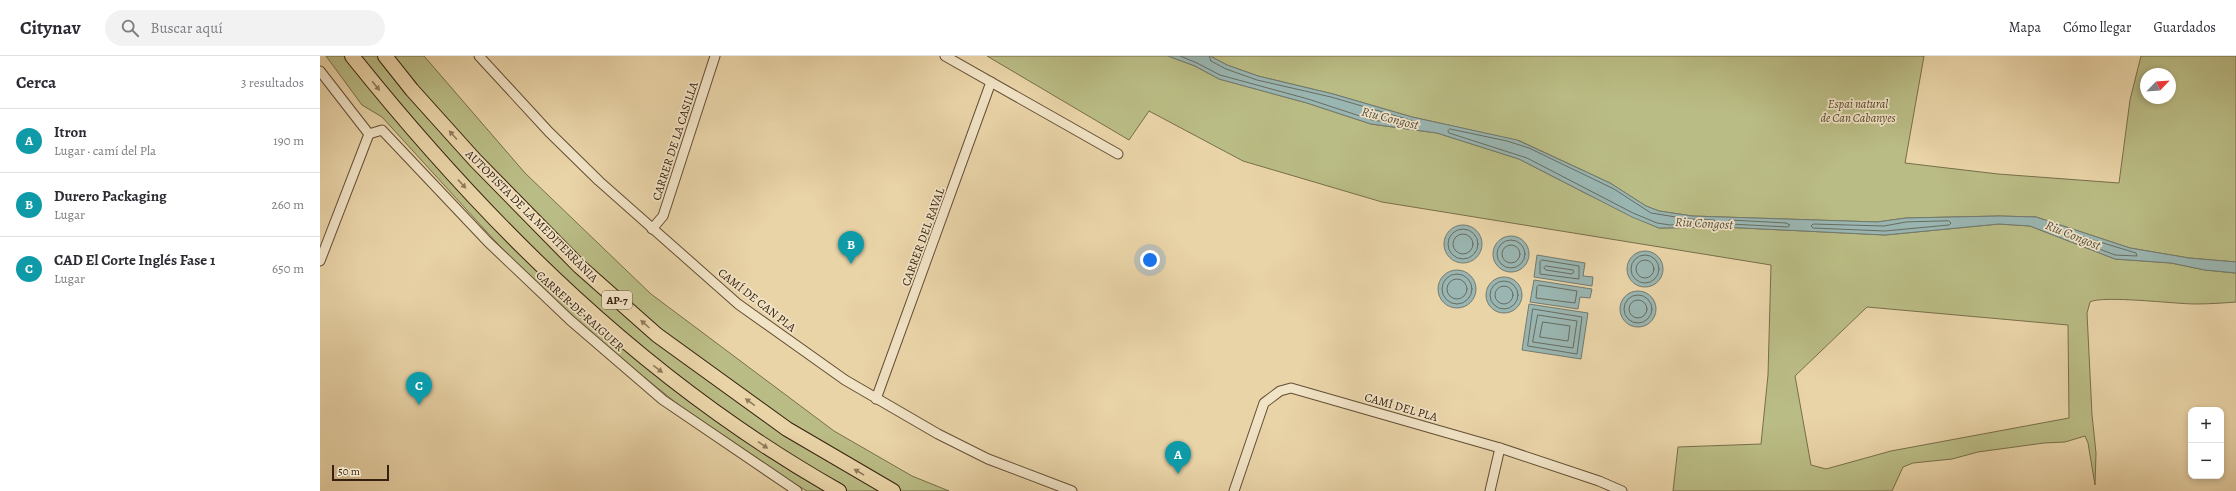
<!DOCTYPE html>
<html lang="es">
<meta charset="utf-8">
<style>
:root{--surface:#fff;--page:#f2f2f3;--text:#2b2b33;--muted:#7c7c81;--line:#e1e1e2;--accent:#db2777}
body{margin:0;font-family:Alegreya,serif;background:var(--page);color:var(--text)}
.controls{position:absolute;right:12px;bottom:12px;display:grid;overflow:hidden;border-radius:8px;box-shadow:0 2px 6px #0003}
.controls button{width:36px;height:36px;display:grid;place-items:center;padding:0;border:0;border-bottom:1px solid var(--line);background:var(--surface);color:var(--text);font:20px sans-serif}
.compass{position:absolute;left:1820px;top:12px;width:36px;height:36px;border-radius:50%;background:var(--surface);box-shadow:0 2px 6px #0003;rotate:65deg}
.scale{position:absolute;left:12px;bottom:10px;width:57px;box-sizing:border-box;padding-left:4px;border:2px solid #36210e;border-top:0;font-size:11px;line-height:14px;white-space:nowrap;color:#36210e;-webkit-text-stroke:3px #f1e3c6;paint-order:stroke}
.you{position:absolute;left:830px;top:204px;width:14px;height:14px;margin:-10px;border:3px solid #fff;border-radius:50%;background:#1a73e8;box-shadow:0 0 0 6px #1a73e833}
.badge{display:grid;place-items:center;width:26px;height:26px;border-radius:50%;background:var(--accent);color:#fff;font-size:13px;font-weight:700}
.pin{position:absolute;translate:-50% -33px;filter:drop-shadow(0 1px 2px #0008)}
.pin::after{content:'';position:absolute;top:21px;width:14px;height:12px;background:inherit;clip-path:polygon(0 0,100% 0,50% 100%)}
.list{margin:0;padding:0;list-style:none}
h2{display:flex;justify-content:space-between;align-items:center;height:52px;margin:0;padding:0 16px;font-size:17px}
h2 small{font-size:13px;font-weight:400;color:var(--muted)}
.list li{display:grid;grid-template-columns:26px 1fr auto;gap:12px;align-items:center;box-sizing:border-box;height:64px;padding:0 16px;border-top:1px solid var(--line)}
.list b{display:block;font-size:15px;white-space:nowrap}
.list p{margin:0;font-size:13px;white-space:nowrap;color:var(--muted)}
.list em{font-size:13px;font-style:normal;color:var(--muted)}
.icon{flex:none;width:22px;height:22px;fill:none;stroke:currentColor;stroke-width:2;stroke-linecap:round;stroke-linejoin:round}
.map{position:relative;flex:none;width:1916px;height:435px;overflow:hidden}
header{display:flex;align-items:center;gap:24px;box-sizing:border-box;height:56px;padding:0 20px;background:var(--surface);border-bottom:1px solid var(--line)}
header strong{font-size:19px}
nav{display:flex;gap:22px;margin-inline-start:auto;font-size:14px}
.search{width:280px;height:36px;background:var(--page);display:flex;align-items:center;gap:10px;box-sizing:border-box;padding:0 14px;border-radius:22px;color:var(--muted);font-size:15px}
main{display:flex}
aside{flex:1;background:var(--surface)}
.map>svg:first-child{display:block}
.green{fill:#babc85;stroke:#786e4a;fill-rule:evenodd}
.water{fill:#9ab6b2;stroke:#727a70}
.lines{fill:none;stroke-linecap:round;stroke-linejoin:round}
.shore{stroke:#686c60;stroke-width:1}
.minor-casing{stroke:#634e34;stroke-width:11}
.highway-casing{stroke:#36210e;stroke-width:16}
.minor{stroke:#f1e3c6;stroke-width:9}
.highway{stroke:#e9d4a8;stroke-width:14}
.oneway{fill:#907a5b}
.labels{text-anchor:middle;dominant-baseline:central;stroke-width:3.5;stroke-linejoin:round;paint-order:stroke}
.shield{fill:#f1e3c6;stroke:#6e5b45;stroke-width:1}
.shield-label{font-size:11px;font-weight:bold;fill:#36210e}
.park-label{font-size:12px;font-style:italic;fill:#57482c;stroke:#f1e3c6}
.street-label{font-size:12px;fill:#36210e;stroke:#f1e3c6}
.water-label{font-size:13px;font-style:italic;fill:#544e3f;stroke:#f1e3c6}
</style>
<header>
<strong>Citynav</strong>
<div class="search"><svg class="icon" aria-label="search" viewBox="0 0 24 24"><circle cx="10" cy="10" r="6"/><path d="M15 15l6 6"/></svg>Buscar aquí</div>
<nav><a>Mapa</a><a>Cómo llegar</a><a>Guardados</a></nav>
</header>
<main>
<aside>
<h2>Cerca<small>3 resultados</small></h2>
<ul class="list">
<li><span class="badge" style="background:#0f9aa8">A</span><div><b>Itron</b><p>Lugar · camí del Pla</p></div><em>190 m</em></li>
<li><span class="badge" style="background:#0f9aa8">B</span><div><b>Durero Packaging</b><p>Lugar</p></div><em>260 m</em></li>
<li><span class="badge" style="background:#0f9aa8">C</span><div><b>CAD El Corte Inglés Fase 1</b><p>Lugar</p></div><em>650 m</em></li>
</ul>
</aside>
<div class="map">
<svg width="1916" height="435" viewBox="0 0 1916 435">
<rect width="100%" height="100%" fill="#e9d4a8"/>
<filter id="stains"><feTurbulence type="fractalNoise" baseFrequency=".005" numOctaves="4"/><feColorMatrix values="0 0 0 0 .2 0 0 0 0 .09 0 0 0 0 .02 0 0 0 .5 -.17"/></filter>
<radialGradient id="worn" r=".72"><stop offset=".6" stop-color="#630" stop-opacity="0"/><stop offset="1" stop-color="#630" stop-opacity=".3"/></radialGradient>
<!-- green -->
<g class="green">
<polygon points="6,0 104,0 205,117 331,238 514,375 592,420 629,435 487,435 457,417 360,350 273,280 187,198 62,61 42,49"/>
<path d="M667 0H848L875 10 899 23 987 47 1051 68 1117 77 1199 103 1267 138 1339 172 1402 171 1565 179 1679 168 1710 170 1795 203 1851 207 1885 214 1916 217V246C1903 247 1889 248 1875 248 1856 248 1782 239 1770 246L1767 257 1772 359 1776 397 1775 429 1768 387 1765 380 1745 386 1724 387 1658 396 1632 403 1593 407 1583 411 1572 435H1353L1358 391 1441 388 1448 319 1451 209 1062 146 923 105 829 55 809 84ZM1547 251 1748 269 1749 362 1571 395 1506 413 1491 409 1475 320Z"/>
<path d="M890 0H1604L1585 107 1678 118 1799 127 1810 44 1821 0H1916V206L1869 202 1810 192 1716 161 1679 160 1586 162 1557 166 1372 160 1339 155 1326 150 1290 127 1200 85 1092 61 1013 38 938 20 907 9ZM1826 18H1850V42H1826Z"/>
</g>
<!-- water -->
<g class="water">
<polygon points="848,0 890,0 907,9 938,20 1013,38 1092,61 1197,84 1290,127 1326,150 1339,155 1372,160 1557,166 1586,162 1679,160 1716,161 1810,192 1869,202 1916,206 1916,217 1885,214 1851,207 1795,203 1710,170 1679,168 1565,179 1402,171 1339,172 1312,161 1199,103 1117,77 1051,68 987,47 899,23 875,10"/>
<circle cx="1143" cy="188" r="19"/>
<circle cx="1191" cy="198" r="18"/>
<circle cx="1325" cy="213" r="18"/>
<polygon points="1217,199 1265,207 1263,220 1273,221 1272,230 1214,221"/>
<circle cx="1137" cy="233" r="19"/>
<circle cx="1184" cy="239" r="18"/>
<polygon points="1214,224 1272,233 1270,242 1260,241 1258,253 1210,246"/>
<circle cx="1318" cy="253" r="18"/>
<polygon points="1209,248 1268,257 1261,303 1202,294"/>
</g>
<g class="lines">
<!-- shore -->
<g class="shore">
<polyline points="860,0 877,7 900,19 988,43 1052,64 1096,70 1099,69 1097,66 1011,41 937,24 906,13 891,5 889,0"/>
<polygon points="1130,73 1187,85 1209,92 1294,133 1331,157 1368,163 1394,164 1396,166 1350,169 1337,167 1313,157 1207,102 1129,77 1128,75"/>
<polygon points="1410,164 1466,167 1470,169 1468,171 1410,168 1408,166"/>
<polygon points="1629,165 1631,167 1629,169 1565,175 1493,172 1491,170 1493,168 1564,170 1586,166"/>
<circle cx="1143" cy="188" r="15"/>
<polygon points="1744,175 1816,197 1817,200 1795,199 1743,179 1742,176"/>
<circle cx="1143" cy="188" r="10"/>
<circle cx="1191" cy="198" r="14"/>
<circle cx="1191" cy="198" r="9"/>
<circle cx="1325" cy="213" r="14"/>
<polygon points="1222,204 1259,210 1259,223 1220,218 1220,206"/>
<circle cx="1325" cy="213" r="9"/>
<polygon points="1226,210 1253,214 1254,216 1252,218 1226,214 1224,212"/>
<circle cx="1137" cy="233" r="15"/>
<circle cx="1137" cy="233" r="10"/>
<circle cx="1184" cy="239" r="14"/>
<polygon points="1219,229 1257,235 1255,247 1216,242 1217,231"/>
<circle cx="1184" cy="239" r="9"/>
<circle cx="1318" cy="253" r="14"/>
<circle cx="1318" cy="253" r="9"/>
<polygon points="1213,253 1262,261 1257,298 1208,290"/>
<polygon points="1218,259 1257,265 1253,292 1213,286"/>
<polygon points="1223,266 1250,270 1248,285 1220,281"/>
</g>
<defs>
<g id="minor">
<polyline points="159,0 229,76 279,125 418,248 525,324 618,378 668,403 752,435"/>
<polyline points="625,0 798,98"/>
<polyline points="0,15 49,78 0,205"/>
<polyline points="49,78 62,74 168,186 250,264 343,344 477,435"/>
<polyline points="332,173 343,160 395,0"/>
<polyline points="556,343 671,26"/>
<polyline points="914,435 944,347 960,335 971,332 1180,392 1279,425 1302,435"/>
<polyline points="1170,435 1180,392"/>
</g>
<g id="highway">
<path d="M32 0C169 171 327 327 519 435"/>
<polyline points="65,0 92,34 155,104 259,210 337,279 467,373 573,435"/>
</g>
</defs>
<!-- minor casing -->
<use href="#minor" class="minor-casing"/>
<!-- highway casing -->
<use href="#highway" class="highway-casing"/>
<!-- minor -->
<use href="#minor" class="minor"/>
<!-- highway -->
<use href="#highway" class="highway"/>
</g>
<!-- one-way arrows -->
<defs><path id="oneway-solid" d="M-6-.8H1V-3.2L6.5 0L1 3.2V.8H-6Z"/></defs>
<g class="oneway">
<use href="#oneway-solid" transform="translate(56 30) rotate(51)"/>
<use href="#oneway-solid" transform="translate(133 79) rotate(-132)"/>
<use href="#oneway-solid" transform="translate(142 128) rotate(47)"/>
<use href="#oneway-solid" transform="translate(325 268) rotate(-138)"/>
<use href="#oneway-solid" transform="translate(338 313) rotate(38)"/>
<use href="#oneway-solid" transform="translate(430 346) rotate(-144)"/>
<use href="#oneway-solid" transform="translate(443 389) rotate(34)"/>
<use href="#oneway-solid" transform="translate(539 416) rotate(-149)"/>
</g>
<g class="labels">
<!-- shield labels -->
<rect class="shield" x="282" y="235" width="30" height="18" rx="3"/>
<g class="shield-label">
<text x="297" y="244">AP-7</text>
</g>
<!-- park labels -->
<g class="park-label">
<text x="1538" y="48">Espai natural<tspan x="1538" dy="14">de Can Cabanyes</tspan></text>
</g>
<!-- street labels -->
<g class="street-label">
<text transform="translate(355 85) rotate(-72)">CARRER DE LA CASILLA</text>
<text transform="translate(212 160) rotate(45)">AUTOPISTA DE LA MEDITERRÀNIA</text>
<text transform="translate(603 181) rotate(-70)">CARRER DEL RAVAL</text>
<text transform="translate(437 244) rotate(38)">CAMÍ DE CAN PLA</text>
<text transform="translate(260 255) rotate(42)">CARRER DE RAIGUER</text>
<text transform="translate(1081 351) rotate(16)">CAMÍ DEL PLA</text>
</g>
<!-- water labels -->
<g class="water-label">
<text transform="translate(1070 62) rotate(14)">Riu Congost</text>
<text transform="translate(1384 167) rotate(3)">Riu Congost</text>
<text transform="translate(1753 179) rotate(22)">Riu Congost</text>
</g>
</g>
<rect width="100%" height="100%" filter="url(#stains)"/>
<rect width="100%" height="100%" fill="url(#worn)"/>
</svg>
<div class="controls">
<button>+</button>
<button>−</button>
</div>
<svg class="compass" viewBox="-18 -18 36 36"><path d="M0-13l5 13h-10z" fill="#e53935"/><path d="M0 13l5-13h-10z" fill="#7c7c81"/></svg>
<div class="scale">50 m</div>
<div class="you"></div>
<div class="pin badge" style="left:858px;top:418px;background:#0f9aa8">A</div>
<div class="pin badge" style="left:531px;top:208px;background:#0f9aa8">B</div>
<div class="pin badge" style="left:99px;top:349px;background:#0f9aa8">C</div>
</div>
</main>
